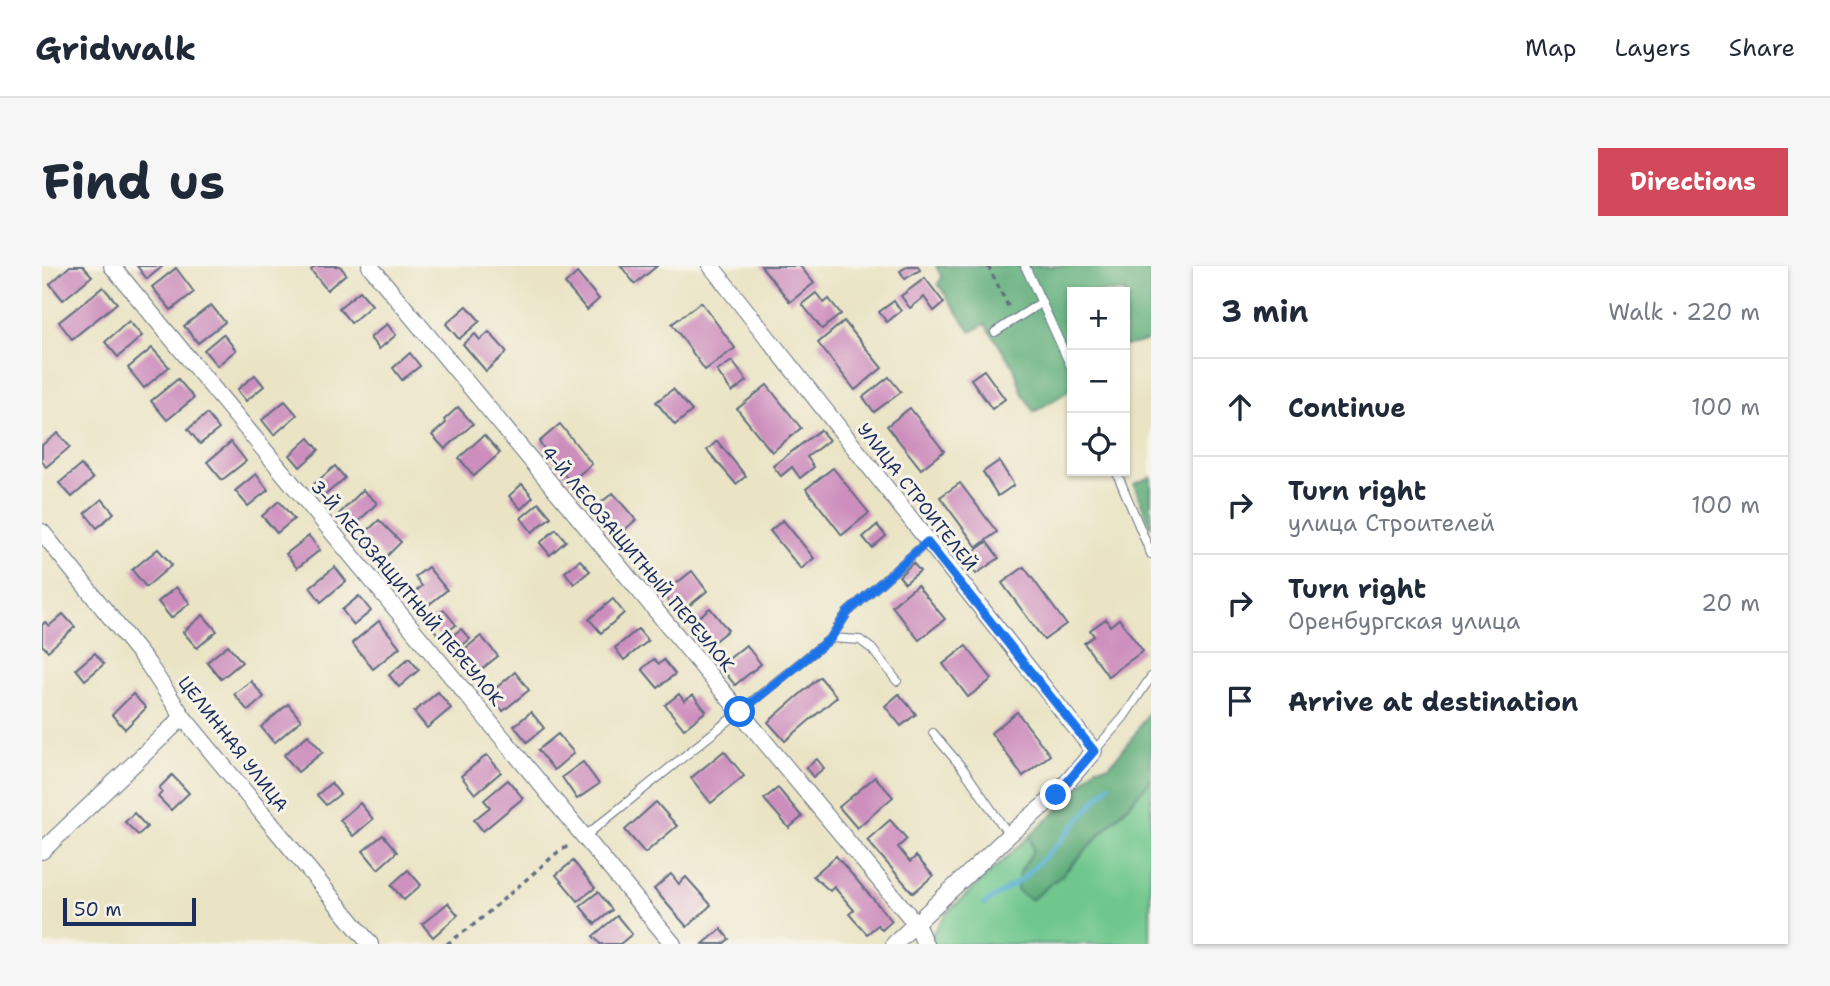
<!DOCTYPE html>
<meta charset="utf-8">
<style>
:root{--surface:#fff;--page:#f6f6f7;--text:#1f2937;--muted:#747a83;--line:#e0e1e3;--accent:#d1495b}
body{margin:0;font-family:"Shantell Sans",sans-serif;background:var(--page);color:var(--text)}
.controls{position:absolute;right:21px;top:21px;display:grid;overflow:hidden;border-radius:0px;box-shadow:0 2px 5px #0004}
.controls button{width:63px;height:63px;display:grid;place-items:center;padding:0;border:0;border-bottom:2px solid var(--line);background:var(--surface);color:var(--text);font:35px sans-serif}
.scale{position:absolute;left:21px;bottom:18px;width:133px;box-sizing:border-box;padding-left:7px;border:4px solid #1b2f5e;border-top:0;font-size:19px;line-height:24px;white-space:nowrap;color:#1b2f5e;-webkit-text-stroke:5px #f7f3e8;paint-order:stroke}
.stop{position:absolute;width:21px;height:21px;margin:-16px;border:5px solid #1a73e8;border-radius:50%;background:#fff}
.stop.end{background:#1a73e8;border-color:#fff;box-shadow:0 2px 7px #0008}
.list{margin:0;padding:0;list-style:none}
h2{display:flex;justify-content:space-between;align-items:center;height:91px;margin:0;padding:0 28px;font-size:30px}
h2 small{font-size:23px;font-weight:400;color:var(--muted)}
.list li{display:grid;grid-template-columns:46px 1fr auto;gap:21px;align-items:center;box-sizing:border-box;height:98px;padding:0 28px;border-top:2px solid var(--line)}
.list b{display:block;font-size:26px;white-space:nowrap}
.list p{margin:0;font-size:23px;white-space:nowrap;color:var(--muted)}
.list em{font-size:23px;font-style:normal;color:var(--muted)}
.icon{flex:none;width:38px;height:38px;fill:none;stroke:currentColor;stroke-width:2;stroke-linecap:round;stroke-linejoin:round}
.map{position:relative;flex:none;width:1109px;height:678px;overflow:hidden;border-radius:0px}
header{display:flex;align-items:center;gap:42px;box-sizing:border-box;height:98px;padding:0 35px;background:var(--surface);border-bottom:2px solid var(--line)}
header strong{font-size:33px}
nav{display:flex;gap:38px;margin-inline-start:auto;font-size:24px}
.intro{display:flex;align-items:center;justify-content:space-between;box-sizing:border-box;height:168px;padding:0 42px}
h1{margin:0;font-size:49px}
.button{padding:18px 32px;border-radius:0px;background:var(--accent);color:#fff;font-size:24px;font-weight:700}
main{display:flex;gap:42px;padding:0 42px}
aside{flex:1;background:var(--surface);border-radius:0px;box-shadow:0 2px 5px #0004}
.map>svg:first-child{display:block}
.green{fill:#70c78d;stroke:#467b76;stroke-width:2}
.forest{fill:#5cac78;stroke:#3c6e6b;stroke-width:2}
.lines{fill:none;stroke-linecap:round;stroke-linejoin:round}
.stream{stroke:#53add1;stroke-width:5}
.building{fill:#cd8ebd}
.service-casing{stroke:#636e82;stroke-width:10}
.minor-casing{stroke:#636e82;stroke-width:18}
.path{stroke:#636e82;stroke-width:3.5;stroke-dasharray:5 5;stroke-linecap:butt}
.service{stroke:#fff;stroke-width:8}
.minor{stroke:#fff;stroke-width:16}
.route{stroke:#1a73e8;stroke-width:9}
.labels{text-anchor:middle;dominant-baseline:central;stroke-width:6;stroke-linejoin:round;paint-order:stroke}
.street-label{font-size:18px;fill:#1b2f5e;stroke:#f7f3e8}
</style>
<header>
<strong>Gridwalk</strong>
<nav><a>Map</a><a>Layers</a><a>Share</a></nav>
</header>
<div class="intro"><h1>Find us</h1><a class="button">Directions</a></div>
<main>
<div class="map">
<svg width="1109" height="678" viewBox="0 0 1109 678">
<rect width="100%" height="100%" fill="#f7f3e8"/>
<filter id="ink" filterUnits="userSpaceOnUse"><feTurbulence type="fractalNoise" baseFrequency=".0143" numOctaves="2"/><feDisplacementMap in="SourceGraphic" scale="14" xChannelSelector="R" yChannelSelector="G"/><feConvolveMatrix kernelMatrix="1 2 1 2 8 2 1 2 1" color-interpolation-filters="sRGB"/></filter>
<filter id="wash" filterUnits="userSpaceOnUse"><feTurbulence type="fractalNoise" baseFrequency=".00686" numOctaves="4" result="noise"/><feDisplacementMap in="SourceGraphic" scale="28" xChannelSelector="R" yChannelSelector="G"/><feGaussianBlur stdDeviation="1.57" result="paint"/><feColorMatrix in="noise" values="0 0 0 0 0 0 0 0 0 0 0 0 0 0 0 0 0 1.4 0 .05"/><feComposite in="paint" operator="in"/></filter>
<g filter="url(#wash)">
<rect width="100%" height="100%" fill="#eae4c5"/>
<!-- green -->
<polygon class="green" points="1109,513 1108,678 883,678 905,647 988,570 991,585 977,608 990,633 1021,608 1081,545"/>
<!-- forest -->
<g class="forest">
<polygon points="894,0 1109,0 1109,74 1083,80 1083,26 1030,26 1030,123 992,146 980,126 972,102 943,58 929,66 896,18 900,11"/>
<polygon points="1109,211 1109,262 1092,218"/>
<polygon points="1109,442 1109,513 1104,520 1021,608 989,634 975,624 977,608 991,585 988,570 1021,539 1054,501 1067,500 1089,474"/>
</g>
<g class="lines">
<!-- stream -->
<polyline class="stream" points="942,638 980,613 1017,577 1067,519"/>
</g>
<g id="blocks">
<!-- building -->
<g class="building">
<polygon points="28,0 41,0 50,10 21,34 8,18"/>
<polygon points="95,0 121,0 105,13"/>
<polygon points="273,0 298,0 304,8 285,24 269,4"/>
<polygon points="579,0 615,0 593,18"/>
<polygon points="719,0 758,0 772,17 748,36"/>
<polygon points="866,0 876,0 878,4 863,13 858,5"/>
<polygon points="134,2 152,26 129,44 110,21"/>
<polygon points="535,7 557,33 545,44 523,18"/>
<polygon points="883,12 902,37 892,45 882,31 868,42 859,30"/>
<polygon points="61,21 75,37 30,73 17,56"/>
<polygon points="318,25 330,39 309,57 297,42"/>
<polygon points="774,27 782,37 787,33 799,48 780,63 760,38"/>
<polygon points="852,35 859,45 845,56 837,46"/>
<polygon points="659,36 693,82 663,104 630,58"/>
<polygon points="169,39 183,56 156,77 142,60"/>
<polygon points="425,40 438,55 417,73 404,58"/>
<polygon points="87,55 100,70 76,91 63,76"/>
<polygon points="802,55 840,102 813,124 776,77"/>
<polygon points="345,58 354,69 337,83 328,72"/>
<polygon points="447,66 465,86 444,105 421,78 433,68 438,74"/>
<polygon points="181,68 194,84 175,100 162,84"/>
<polygon points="110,82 127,101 102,122 86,102"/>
<polygon points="368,87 378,100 360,114 351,102"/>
<polygon points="690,95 705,115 690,126 675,105"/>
<polygon points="942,104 963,133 950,143 929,113"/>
<polygon points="213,109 222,120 204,135 195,124"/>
<polygon points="847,111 859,126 832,146 821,131"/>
<polygon points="136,113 152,132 125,154 109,135"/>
<polygon points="725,119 759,162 730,186 695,143"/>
<polygon points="631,123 650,145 633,159 614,136"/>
<polygon points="243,135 255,149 232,169 220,154"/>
<polygon points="416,141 431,158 403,183 390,169 404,157 402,154"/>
<polygon points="868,142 902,185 879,203 845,160"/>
<polygon points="165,148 177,163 158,178 146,163"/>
<polygon points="518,158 550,198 528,216 497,176"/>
<polygon points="778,164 787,174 765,191 772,201 758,212 750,201 739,210 731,200"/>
<polygon points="16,167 28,181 4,201 0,195 0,179"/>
<polygon points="442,169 458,187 432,210 417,192"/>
<polygon points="267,172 277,184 258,201 248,189"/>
<polygon points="675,175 704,210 694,218 665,184"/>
<polygon points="189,176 204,195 180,214 165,196"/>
<polygon points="957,195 972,219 956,230 941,206"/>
<polygon points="39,199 51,213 30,231 17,217"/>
<polygon points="293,200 303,212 282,230 272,218"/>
<polygon points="791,202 827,247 800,269 764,223"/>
<polygon points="214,208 226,224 206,240 193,225"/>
<polygon points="918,217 955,266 935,281 898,231"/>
<polygon points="480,218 491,231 479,243 467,230"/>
<polygon points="321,224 335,237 311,261 297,248"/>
<polygon points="571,227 594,254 574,271 551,243"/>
<polygon points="60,233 72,247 55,262 43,247"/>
<polygon points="237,235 252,253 235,267 220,250"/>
<polygon points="497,237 509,251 490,266 479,252"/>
<polygon points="337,254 359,276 343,292 321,269"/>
<polygon points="741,254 772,292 759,303 728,265"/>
<polygon points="835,259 844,270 830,282 821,271"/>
<polygon points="514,263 524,275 508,289 498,277"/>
<polygon points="267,270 278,284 255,302 244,288"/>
<polygon points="945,276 957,292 934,308 922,292"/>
<polygon points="116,283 130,299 104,321 90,304"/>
<polygon points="538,294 548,305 532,318 523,306"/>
<polygon points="871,297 878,305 863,317 857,310"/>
<polygon points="293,301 304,315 279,336 268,321"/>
<polygon points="386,301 405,324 379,345 367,331 380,320 373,311"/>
<polygon points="982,301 1024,358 1002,374 960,317"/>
<polygon points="650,305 665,325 637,348 621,328"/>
<polygon points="875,319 903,353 877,374 850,340"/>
<polygon points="134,321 148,337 129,352 116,336"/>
<polygon points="317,330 329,345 312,359 300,344"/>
<polygon points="571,333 582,347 559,367 547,353"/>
<polygon points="668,342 686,364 665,381 647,359"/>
<polygon points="402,344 414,359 398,371 386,356"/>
<polygon points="21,348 33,361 6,385 0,379 0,359 3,356 7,360"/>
<polygon points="161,349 175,365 155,382 141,366"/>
<polygon points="1064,353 1068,360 1077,353 1101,385 1066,410 1042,377 1052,370 1048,364"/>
<polygon points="337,355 358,381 331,403 310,377"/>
<polygon points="419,363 428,373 411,387 402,376"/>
<polygon points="596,363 606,375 582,394 573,382"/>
<polygon points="439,370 456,390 431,410 414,390"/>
<polygon points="186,379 200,396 179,413 165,396"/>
<polygon points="704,379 719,398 693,419 678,400"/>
<polygon points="924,380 950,413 926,431 901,398"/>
<polygon points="53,387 62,398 43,414 34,403"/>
<polygon points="367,392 377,404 357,421 347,409"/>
<polygon points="612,393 617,398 622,394 633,408 616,422 600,403"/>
<polygon points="473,406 487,424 461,445 447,428"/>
<polygon points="778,411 795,431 743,475 726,456"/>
<polygon points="209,415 222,431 206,445 192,428"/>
<polygon points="396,426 409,442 385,462 372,446"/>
<polygon points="91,428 104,442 83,463 70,449"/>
<polygon points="637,428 642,435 651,429 664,445 642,463 623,439"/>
<polygon points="857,428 874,448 859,460 843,440"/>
<polygon points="246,438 259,454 232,477 219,461"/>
<polygon points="489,446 502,462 485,476 472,460"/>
<polygon points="975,446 1008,489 981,510 949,467"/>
<polygon points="516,468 532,487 512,504 496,484"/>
<polygon points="266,469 281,486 256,506 242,489"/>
<polygon points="682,485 702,510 669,537 649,512"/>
<polygon points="445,489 459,506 433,528 419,510"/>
<polygon points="775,493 782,502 771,511 764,502"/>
<polygon points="541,496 557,518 535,533 520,511"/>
<polygon points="130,509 147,527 129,544 116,531 120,526 117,522"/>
<polygon points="833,511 851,531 815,562 797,541"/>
<polygon points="466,514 481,532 441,565 432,554 448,541 442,534"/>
<polygon points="289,517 298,528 284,539 275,529"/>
<polygon points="736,522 760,551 747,562 722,533"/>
<polygon points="614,536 635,560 603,587 583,564"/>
<polygon points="318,537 331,553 311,570 298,554"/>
<polygon points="92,547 105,561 96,569 83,556"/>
<polygon points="848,554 865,573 856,581 868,596 874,590 891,610 871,627 825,574"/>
<polygon points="341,569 355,586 336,603 321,585"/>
<polygon points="794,590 850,655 840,664 836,659 825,668 807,648 812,644 792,621 788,625 771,610"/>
<polygon points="531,595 553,622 536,635 514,609"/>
<polygon points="366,604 379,619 362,634 349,619"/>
<polygon points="629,608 637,618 644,611 669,639 645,661 612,623"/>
<polygon points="556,626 570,644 553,658 538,640"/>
<polygon points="406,637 416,649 391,671 380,658"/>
<polygon points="575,650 590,668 578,678 558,678 551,670"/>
<polygon points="679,663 687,673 681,678 661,678"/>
</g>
</g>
</g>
<g filter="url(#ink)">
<use href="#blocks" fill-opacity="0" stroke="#636e82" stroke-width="2"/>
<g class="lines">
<defs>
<g id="service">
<polyline points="983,0 1030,103"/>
<polyline points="953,66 1000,36"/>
<polyline points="1074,205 1109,288"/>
<polyline points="789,372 818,374 830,383 855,415"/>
<polyline points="891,467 922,504 967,569"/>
<polyline points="1052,485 1081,452 1109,411"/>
<polyline points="542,571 789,372 805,347 885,276"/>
</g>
<g id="minor">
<polyline points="70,0 631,678"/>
<polyline points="328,0 874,658 883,678"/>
<polyline points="669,0 1052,485 1014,529 967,569 852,678"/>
<polyline points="0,266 106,398 141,451 328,678"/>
<polyline points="0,585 141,451"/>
</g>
</defs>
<!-- service casing -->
<use href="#service" class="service-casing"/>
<!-- minor casing -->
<use href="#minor" class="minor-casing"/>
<!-- path -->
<g class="path">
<polyline points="946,0 967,42"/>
<polyline points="405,678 434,657 516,586 528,579"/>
</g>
<!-- service -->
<use href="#service" class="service"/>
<!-- minor -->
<use href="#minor" class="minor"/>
</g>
</g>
<g class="lines" filter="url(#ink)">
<!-- route -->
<polyline class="route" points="698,446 789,372 805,347 885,276 1052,485 1014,529"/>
</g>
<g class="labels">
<!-- street labels -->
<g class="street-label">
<text transform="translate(875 231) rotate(52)">УЛИЦА СТРОИТЕЛЕЙ</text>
<text transform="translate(596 293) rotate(50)">4-Й ЛЕСОЗАЩИТНЫЙ ПЕРЕУЛОК</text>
<text transform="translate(365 327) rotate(50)">3-Й ЛЕСОЗАЩИТНЫЙ ПЕРЕУЛОК</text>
<text transform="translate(191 478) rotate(52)">ЦЕЛИННАЯ УЛИЦА</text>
</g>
</g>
</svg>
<div class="controls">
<button>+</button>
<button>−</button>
<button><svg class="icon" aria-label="locate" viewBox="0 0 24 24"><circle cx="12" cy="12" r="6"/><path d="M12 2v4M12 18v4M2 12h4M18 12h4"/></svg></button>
</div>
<div class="scale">50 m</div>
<div class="stop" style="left:698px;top:446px"></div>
<div class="stop end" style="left:1014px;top:529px"></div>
</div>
<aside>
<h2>3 min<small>Walk · 220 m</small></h2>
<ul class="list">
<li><svg class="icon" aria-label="ahead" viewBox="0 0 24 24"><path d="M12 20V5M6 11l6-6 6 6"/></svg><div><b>Continue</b></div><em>100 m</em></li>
<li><svg class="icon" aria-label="right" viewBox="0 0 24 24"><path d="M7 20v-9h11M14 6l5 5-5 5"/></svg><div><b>Turn right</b><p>улица Строителей</p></div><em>100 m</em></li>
<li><svg class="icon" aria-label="right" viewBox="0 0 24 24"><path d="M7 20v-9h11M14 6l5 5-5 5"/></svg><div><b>Turn right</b><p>Оренбургская улица</p></div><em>20 m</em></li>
<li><svg class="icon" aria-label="arrive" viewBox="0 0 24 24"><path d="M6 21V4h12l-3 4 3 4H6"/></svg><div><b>Arrive at destination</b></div></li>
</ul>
</aside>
</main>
